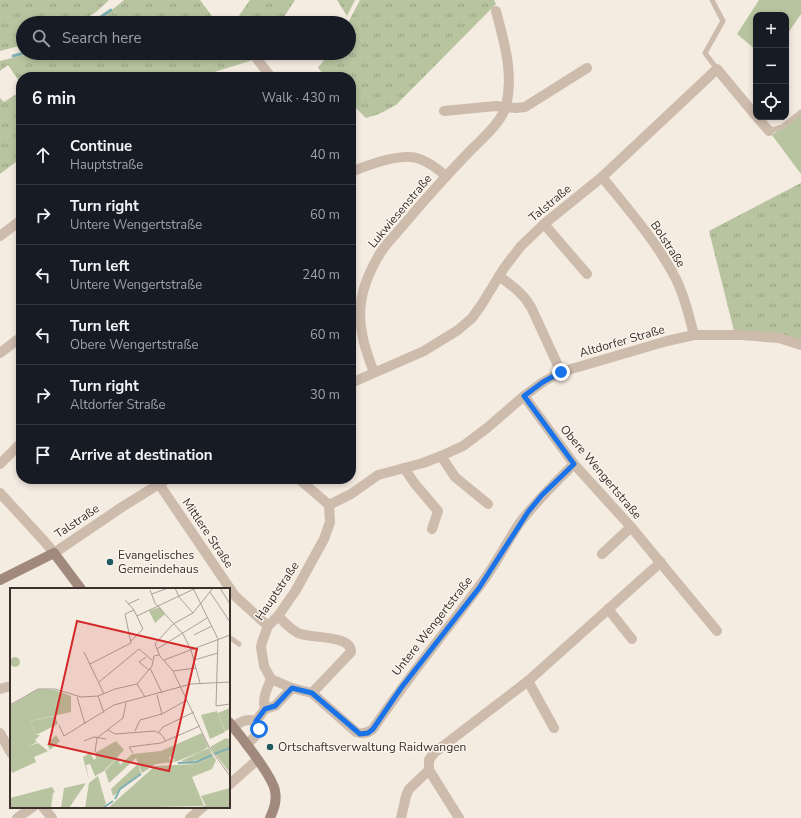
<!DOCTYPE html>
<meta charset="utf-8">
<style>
:root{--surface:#171b24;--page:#242831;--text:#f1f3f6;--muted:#9ea1a6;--line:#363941}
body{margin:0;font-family:"Nunito Sans",sans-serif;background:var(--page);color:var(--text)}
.controls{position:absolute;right:12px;top:12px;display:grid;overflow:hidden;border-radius:8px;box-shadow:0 2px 6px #0003}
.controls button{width:36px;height:36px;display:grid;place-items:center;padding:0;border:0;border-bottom:1px solid var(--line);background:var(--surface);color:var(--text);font:20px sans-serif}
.stop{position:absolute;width:12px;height:12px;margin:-9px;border:3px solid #1a73e8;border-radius:50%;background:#fff}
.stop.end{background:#1a73e8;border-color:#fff;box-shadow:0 1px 4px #0008}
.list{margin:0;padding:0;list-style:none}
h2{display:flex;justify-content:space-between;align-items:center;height:52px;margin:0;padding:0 16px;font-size:17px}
h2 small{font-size:13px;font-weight:400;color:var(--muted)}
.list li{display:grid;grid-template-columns:26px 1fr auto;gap:12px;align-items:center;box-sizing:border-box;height:60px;padding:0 16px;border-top:1px solid var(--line)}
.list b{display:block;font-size:15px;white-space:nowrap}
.list p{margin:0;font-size:13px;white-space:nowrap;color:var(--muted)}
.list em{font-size:13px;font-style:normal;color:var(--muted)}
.icon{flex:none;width:22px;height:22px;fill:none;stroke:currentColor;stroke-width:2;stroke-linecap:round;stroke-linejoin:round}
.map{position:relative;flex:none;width:801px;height:818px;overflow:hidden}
.search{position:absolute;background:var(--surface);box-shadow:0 2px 6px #0003;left:16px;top:16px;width:340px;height:44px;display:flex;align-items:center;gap:10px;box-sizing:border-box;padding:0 14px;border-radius:22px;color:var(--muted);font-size:15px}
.panel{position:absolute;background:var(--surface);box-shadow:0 2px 6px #0003;left:16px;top:72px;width:340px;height:412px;border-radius:16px}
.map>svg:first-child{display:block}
.grass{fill:url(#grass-tufts)}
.garden{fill:#b8c4a0}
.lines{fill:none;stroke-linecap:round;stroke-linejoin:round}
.stream{stroke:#7fb0b2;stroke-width:3}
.lane{stroke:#cdbbac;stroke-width:5}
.street{stroke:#cdbbac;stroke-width:10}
.secondary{stroke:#a18a7d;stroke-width:10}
.route{stroke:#1a73e8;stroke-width:5}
.poi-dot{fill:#1f5a5e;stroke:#fbf5ee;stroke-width:1.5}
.labels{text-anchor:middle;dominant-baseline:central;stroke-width:3;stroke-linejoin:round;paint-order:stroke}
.street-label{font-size:12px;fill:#3b302b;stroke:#fbf5ee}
.poi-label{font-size:12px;fill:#3b302b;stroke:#fbf5ee;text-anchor:start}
.inset-river{fill:none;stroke:#7fb0b2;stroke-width:2}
.inset-road{fill:none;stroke:#aaa098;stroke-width:1}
.view{fill:#d62828;fill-opacity:0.15;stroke:#d62828;stroke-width:2}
.inset-edge{fill:none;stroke:#3b302b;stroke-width:2}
</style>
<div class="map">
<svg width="801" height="818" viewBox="0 0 801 818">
<defs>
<pattern id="grass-tufts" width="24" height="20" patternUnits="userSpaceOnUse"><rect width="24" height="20" fill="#b8c4a0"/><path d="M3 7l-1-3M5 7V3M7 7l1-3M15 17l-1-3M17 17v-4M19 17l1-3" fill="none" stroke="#97a083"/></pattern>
</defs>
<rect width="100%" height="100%" fill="#f4ebe1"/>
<!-- grass -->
<g class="grass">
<polygon points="0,0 109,0 96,12 78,23 23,23 23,45 0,51"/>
<polygon points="124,0 200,0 217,23 96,23"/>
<polygon points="250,0 295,0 280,23 234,23"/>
<polygon points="337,0 355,0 347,16"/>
<polygon points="360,0 494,0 496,4 396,105 379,114 366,118 351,103 351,77 326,77 318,68 329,53 349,53 348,23"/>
<polygon points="32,53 247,53 253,60 198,77 21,77 21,84 8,65 0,71 0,61"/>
<polygon points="21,91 21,158 0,174 0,98 4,102"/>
<polygon points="801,183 801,341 734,331 709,231"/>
</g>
<!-- garden -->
<g class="garden">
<polygon points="759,0 801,0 801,14 786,36 786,15 756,15 756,50 737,34"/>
<polygon points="801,112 801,174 772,135"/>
</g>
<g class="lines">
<!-- stream -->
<g class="stream">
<polyline points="92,23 111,10"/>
<polyline points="13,56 24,53"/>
</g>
<!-- lane -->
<g class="lane">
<polyline points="712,0 723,21 705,53 717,69"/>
<polyline points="769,131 782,127 801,112"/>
<polyline points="229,637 239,644"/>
</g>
<!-- street -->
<g class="street">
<polyline points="257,59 271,77"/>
<polyline points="444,111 496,106 516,108 525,107 587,68"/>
<polyline points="757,117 769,131"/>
<path d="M351 172C368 165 403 152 420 159 430 163 438 169 446 176"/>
<path d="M602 177C628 209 657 242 676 279 685 297 689 316 694 335"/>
<polyline points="544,224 587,274"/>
<polyline points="0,236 21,220"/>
<path d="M499 276C511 285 523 293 531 307L561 372"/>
<polyline points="0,353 21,337"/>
<path d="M374 372C355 326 354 295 381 252 388 241 398 232 406 222 426 198 447 175 469 152 480 141 502 122 506 106 514 73 504 42 496 11"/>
<polyline points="351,383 424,351 458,330 472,318 482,304 504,268 521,246 544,224 602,177 717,69 756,116"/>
<polyline points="524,396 574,464 631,527 717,631"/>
<polyline points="441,456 455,477 488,504"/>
<polyline points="0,464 21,443"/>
<polyline points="404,468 415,484 438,511 432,529"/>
<polyline points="159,484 235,596 268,626"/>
<polyline points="0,493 45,542 54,553 122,507 167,479"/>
<polyline points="329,505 351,494 378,475 423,463 441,456 463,446 487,428 524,396 543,382 561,372 667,341 694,335 742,335 779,338 801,345"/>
<polyline points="602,554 631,527"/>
<polyline points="608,609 632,639"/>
<path d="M278 616C284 622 290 629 298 633 310 639 351 634 351 652L312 693"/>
<path d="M271 679 292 688 312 693 356 732C363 735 368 733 373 729 406 680 443 635 478 588 494 568 505 545 519 524 535 502 555 483 574 464"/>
<polyline points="528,681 554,728"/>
<polyline points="0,689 11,686"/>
<polyline points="265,709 275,706 292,688"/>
<path d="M233 727C240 722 247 718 256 721L265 709C262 698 267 689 271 679L264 666 261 647 262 642 268 626 278 616 296 590 324 539 330 522 329 505 299 479"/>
<polyline points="0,733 11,753"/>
<polyline points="247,745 258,733 259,727 256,721"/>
<polyline points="229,785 257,760"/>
<polyline points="43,807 52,818"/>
<polyline points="17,818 33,807"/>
<polyline points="190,818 203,807"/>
<polyline points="401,818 406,796 409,789 429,770"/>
<polyline points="459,818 429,770 429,760 434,753 528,681 661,562"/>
</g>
<!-- secondary -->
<g class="secondary">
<polyline points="0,580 54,553 81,589"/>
<path d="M229 722C240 735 273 777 275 791 277 801 274 809 270 818"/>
</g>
</g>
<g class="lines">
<!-- route -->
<polyline class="route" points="259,729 256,721 265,709 275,706 292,688 312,693 360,734 368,733 373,729 401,688 479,588 528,512 542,495 574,464 524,396 543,382 561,372"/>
</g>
<!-- markers -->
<g class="poi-dot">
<circle cx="110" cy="562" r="4"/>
<circle cx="270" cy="747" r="4"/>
</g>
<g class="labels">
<!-- street labels -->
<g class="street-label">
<text transform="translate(550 203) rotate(-40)">Talstraße</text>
<text transform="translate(400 211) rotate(-50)">Lukwiesenstraße</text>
<text transform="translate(668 244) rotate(57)">Bolstraße</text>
<text transform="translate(622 341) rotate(-16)">Altdorfer Straße</text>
<text transform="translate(601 472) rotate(50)">Obere Wengertstraße</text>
<text transform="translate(77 521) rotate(-34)">Talstraße</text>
<text transform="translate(208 533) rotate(56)">Mittlere Straße</text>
<text transform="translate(277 591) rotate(-56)">Hauptstraße</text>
<text transform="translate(432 626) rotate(-52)">Untere Wengertstraße</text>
</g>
<!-- poi labels -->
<g class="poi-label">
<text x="118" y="555">Evangelisches<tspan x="118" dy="14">Gemeindehaus</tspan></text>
<text x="278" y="747">Ortschaftsverwaltung Raidwangen</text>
</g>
</g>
<!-- overview -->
<g transform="translate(10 588)">
<rect width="220" height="220" fill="#f4ebe1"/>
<path d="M0 74a5 5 0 1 1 10 0a5 5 0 1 1-10 0ZM28 101 45 102 61 108V124L20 133 26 147H30L25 152 27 154 19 158 28 155 38 163 24 169 26 174 2 185 0 179V118ZM192 145 198 159 190 164 165 174 162 168 159 169 160 173 163 172 164 174 146 176 132 185 126 170 99 195 95 183 108 169 110 177 122 166 151 163ZM216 150 220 152V185L200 159ZM106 153 114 162 94 183 85 188 80 176 76 177 79 193 73 169 80 165 84 172 86 170 85 165ZM199 160 202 166 194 170 180 174 171 173ZM203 168 206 172 202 181 182 189 194 218 98 220 145 178 187 176ZM128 176 131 185 103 208 101 201ZM88 188 96 216 92 220H75L79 195ZM76 195 59 220H51L54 200ZM42 199 45 204 43 205 41 220H0V210ZM220 200V213L196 218 191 208Z" fill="#b8c4a0"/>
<path d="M202 166 203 168 187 176 167 175 187 173ZM220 213V220H188L204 215Z" fill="#b8c4a0"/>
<path d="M150 19 155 26 145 35 139 23Z" fill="#b8c4a0"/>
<path d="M220 120V141L215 143 208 125ZM207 123 215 144 200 151 191 127ZM45 128 48 136 26 147 20 133ZM46 147 50 153 40 162 37 156Z" fill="#b8c4a0"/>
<path class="inset-river" d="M204 166 220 160M168 175 186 174 202 167M105 211 110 201 131 186M93 220 103 213"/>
<path class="inset-road" d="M165 0 169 9 183 25M183 0 208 51 206 118 220 116M203 0 183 25 163 36 145 56 150 68 163 83 199 159 220 188M210 0 220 16M140 2 145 15 173 46 181 62 190 95M200 4 220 34M142 6 158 0M115 12 124 22 133 41 121 53M118 16 129 11M127 28 186 0M184 47 202 38M147 61 197 30M74 64 94 106M136 69 129 74 139 82M154 72 220 47M184 72 208 65M80 76 121 55 115 26 124 22M140 80 152 105M163 83 186 80M89 94 129 61 142 72M127 96 142 78 144 68 149 67M127 96 135 109M147 107 152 126M88 108 94 125M67 109 75 136M0 117 28 101H45L71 109 88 108 105 101 127 96M49 137 54 148 104 117 181 96 220 94M98 142 105 146 145 143 151 146 156 153M125 143 130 132 152 126 177 112M149 144 153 139 184 124M74 153 84 149 96 151M85 164 87 150 113 130 116 115M123 165 119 159 151 155 190 138"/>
<path class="view" d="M67 33 187 61 159 183 39 156Z"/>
<rect width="220" height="220" class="inset-edge"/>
</g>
</svg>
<div class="controls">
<button>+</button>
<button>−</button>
<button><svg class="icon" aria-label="locate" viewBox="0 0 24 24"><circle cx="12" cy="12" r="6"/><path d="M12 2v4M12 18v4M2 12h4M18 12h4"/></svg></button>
</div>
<div class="stop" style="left:259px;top:729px"></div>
<div class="stop end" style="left:561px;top:372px"></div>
<div class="search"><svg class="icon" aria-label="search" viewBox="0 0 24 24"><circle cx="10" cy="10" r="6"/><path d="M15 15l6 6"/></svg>Search here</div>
<section class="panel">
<h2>6 min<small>Walk · 430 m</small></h2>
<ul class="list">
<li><svg class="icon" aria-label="ahead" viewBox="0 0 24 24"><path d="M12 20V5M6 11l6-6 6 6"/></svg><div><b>Continue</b><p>Hauptstraße</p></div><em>40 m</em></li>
<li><svg class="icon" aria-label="right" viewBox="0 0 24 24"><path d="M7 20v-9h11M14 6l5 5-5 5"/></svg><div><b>Turn right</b><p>Untere Wengertstraße</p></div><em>60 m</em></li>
<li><svg class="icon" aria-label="left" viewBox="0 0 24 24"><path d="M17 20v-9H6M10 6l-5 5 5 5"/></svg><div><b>Turn left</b><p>Untere Wengertstraße</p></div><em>240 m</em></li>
<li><svg class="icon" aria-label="left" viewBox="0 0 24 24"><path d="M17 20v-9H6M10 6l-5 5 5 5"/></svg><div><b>Turn left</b><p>Obere Wengertstraße</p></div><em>60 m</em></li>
<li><svg class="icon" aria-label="right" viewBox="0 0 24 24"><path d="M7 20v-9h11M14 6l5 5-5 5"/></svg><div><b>Turn right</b><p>Altdorfer Straße</p></div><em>30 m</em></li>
<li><svg class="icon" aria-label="arrive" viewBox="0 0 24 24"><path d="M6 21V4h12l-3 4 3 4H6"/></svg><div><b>Arrive at destination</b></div></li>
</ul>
</section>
</div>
